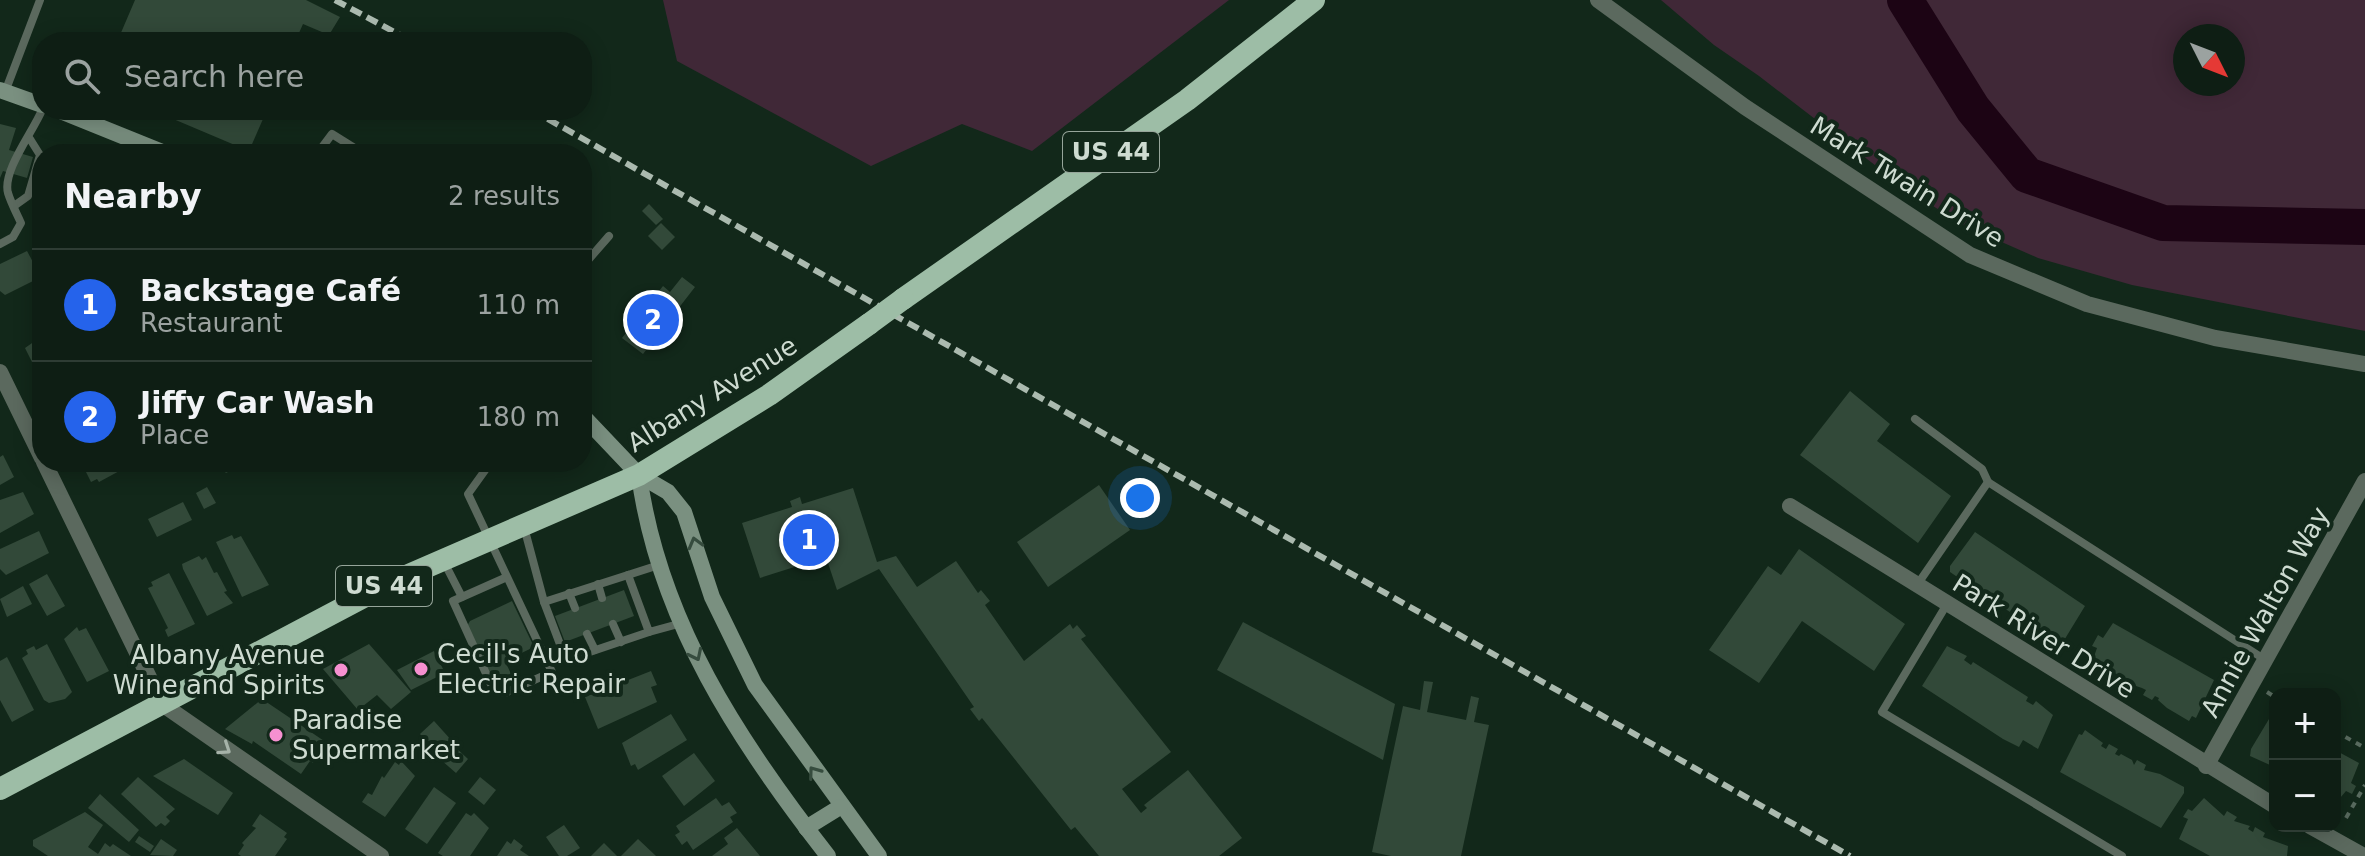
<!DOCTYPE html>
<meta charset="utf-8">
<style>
:root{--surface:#0e1e14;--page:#1c2b22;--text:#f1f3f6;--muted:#9ba2a0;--line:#2e3c34;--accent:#2563eb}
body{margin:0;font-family:"DejaVu Sans",sans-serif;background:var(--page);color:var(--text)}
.controls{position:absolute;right:24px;bottom:24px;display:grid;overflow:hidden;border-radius:16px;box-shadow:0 4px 20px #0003}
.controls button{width:72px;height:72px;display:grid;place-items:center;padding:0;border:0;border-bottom:2px solid var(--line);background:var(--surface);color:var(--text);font:40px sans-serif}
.compass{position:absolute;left:2173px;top:24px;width:72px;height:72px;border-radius:50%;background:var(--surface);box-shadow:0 4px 20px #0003;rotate:132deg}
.you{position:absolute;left:1140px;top:498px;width:28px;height:28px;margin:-20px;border:6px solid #fff;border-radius:50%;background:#1a73e8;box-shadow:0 0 0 12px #1a73e833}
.badge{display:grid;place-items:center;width:52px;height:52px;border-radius:50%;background:var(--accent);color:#fff;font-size:26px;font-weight:700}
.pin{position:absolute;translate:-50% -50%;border:4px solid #fff;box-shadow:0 2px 8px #0006}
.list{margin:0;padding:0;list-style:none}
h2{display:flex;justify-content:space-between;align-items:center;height:104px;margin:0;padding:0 32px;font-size:34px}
h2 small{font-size:26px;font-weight:400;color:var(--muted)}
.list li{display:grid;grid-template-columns:52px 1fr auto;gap:24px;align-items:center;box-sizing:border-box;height:112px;padding:0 32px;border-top:2px solid var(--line)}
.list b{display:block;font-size:30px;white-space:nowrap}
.list p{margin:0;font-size:26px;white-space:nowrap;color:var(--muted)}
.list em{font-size:26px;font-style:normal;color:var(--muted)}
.icon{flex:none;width:44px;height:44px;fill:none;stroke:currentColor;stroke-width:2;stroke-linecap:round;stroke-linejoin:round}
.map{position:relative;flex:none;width:2365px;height:856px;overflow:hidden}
.search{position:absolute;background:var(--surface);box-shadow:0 4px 20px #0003;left:32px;top:32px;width:560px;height:88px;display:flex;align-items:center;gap:20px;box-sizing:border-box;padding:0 28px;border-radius:32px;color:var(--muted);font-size:30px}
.panel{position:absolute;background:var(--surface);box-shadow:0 4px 20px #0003;left:32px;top:144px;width:560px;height:328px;border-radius:32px}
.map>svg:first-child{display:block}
.green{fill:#402837;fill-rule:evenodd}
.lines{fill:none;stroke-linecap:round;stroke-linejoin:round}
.river{stroke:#1c0414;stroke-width:36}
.building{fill:#324939}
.path{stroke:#596b5f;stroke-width:4;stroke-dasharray:6 6;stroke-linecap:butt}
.service{stroke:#5b695e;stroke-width:8}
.minor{stroke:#5b695e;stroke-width:16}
.tertiary{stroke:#5b695e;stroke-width:16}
.secondary{stroke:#7a9080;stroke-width:16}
.trunk{stroke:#9dbda6;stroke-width:22}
.rail{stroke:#abbaaf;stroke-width:6;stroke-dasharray:12 6;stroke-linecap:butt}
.trunk-bridge{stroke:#9dbda6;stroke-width:22}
.oneway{stroke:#364c3e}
.oneway2{stroke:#a6b3a9}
.poi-dot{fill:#f690d0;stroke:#12281a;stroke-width:3}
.labels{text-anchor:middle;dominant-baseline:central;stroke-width:8;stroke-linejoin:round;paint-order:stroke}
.shield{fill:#12281a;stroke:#96a59a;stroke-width:2}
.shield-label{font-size:24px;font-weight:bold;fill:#cedbd1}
.street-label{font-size:26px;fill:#cedbd1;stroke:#12281a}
.poi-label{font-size:26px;fill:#cedbd1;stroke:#12281a;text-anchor:start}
</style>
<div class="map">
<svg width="2365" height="856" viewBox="0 0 2365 856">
<rect width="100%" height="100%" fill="#12281a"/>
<!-- green -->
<g class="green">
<polygon points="663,0 1229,0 1032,151 962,124 871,166 677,61"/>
<path d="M1661 0H2365V331L2132 285 2038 258 1963 225 1906 189 1759 76 1714 45ZM2185 36H2233V84H2185Z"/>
</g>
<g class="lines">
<!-- river -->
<polyline class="river" points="1905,0 1973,109 2027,175 2163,223 2365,227"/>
</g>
<!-- building -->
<g class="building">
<polygon points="135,0 306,0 340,17 329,35 303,24 295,42 117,42"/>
<polygon points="152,110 267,110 249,151"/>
<polygon points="0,124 16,128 9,150 33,157 27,178 3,171 0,178"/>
<polygon points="649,204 663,219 656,225 642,211"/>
<polygon points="661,223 675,237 662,250 648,236"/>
<polygon points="27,251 41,277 5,295 0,291 0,264"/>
<polygon points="682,277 695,287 643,354 622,338 663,286 670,292"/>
<polygon points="42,336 42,370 39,363 34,366 25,348"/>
<polygon points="1850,391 1890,424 1877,441 1951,496 1918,543 1800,455"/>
<polygon points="3,455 14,477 0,485 0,457"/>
<polygon points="85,462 136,462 99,482 97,479 91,482 82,464"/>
<polygon points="216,462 248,462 226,473"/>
<polygon points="445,462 474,462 472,470 445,466"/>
<polygon points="1099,485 1130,530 1048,587 1017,542"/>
<polygon points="207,487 216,503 204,509 196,493"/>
<polygon points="853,488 877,562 896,556 917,587 956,561 978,593 981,590 990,601 985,605 1024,661 1070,624 1073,629 1077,625 1086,636 1081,639 1171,752 1122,789 1141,813 1147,808 1144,805 1188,770 1242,838 1219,856 1099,856 1075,827 1071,830 982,718 979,721 970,709 974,707 879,569 837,590 826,557 760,578 742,523 792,507 790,501 800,497 802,504"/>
<polygon points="23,492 34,514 0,533 0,500"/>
<polygon points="183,502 192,520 157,537 148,519"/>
<polygon points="39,531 49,553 6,575 0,569 0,549"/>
<polygon points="1975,532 2085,606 2063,642 2058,644 2026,623 2029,619 2013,614 1995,602 1986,594 1988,591 1984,589 1981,593 1950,572 1950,566"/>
<polygon points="232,535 234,539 241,536 269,585 242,597 216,542"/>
<polygon points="1799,549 1905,624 1874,671 1802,621 1759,683 1709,650 1768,566 1781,575"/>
<polygon points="199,556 202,560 206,557 214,573 217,572 227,591 224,592 233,603 207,616 183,569 182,564"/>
<polygon points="169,573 195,624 168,637 165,630 168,628 148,588 153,586 151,582"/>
<polygon points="47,574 65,606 47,616 29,584"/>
<polygon points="23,586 32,604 7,617 0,599"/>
<polygon points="624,590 634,616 565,642 555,616"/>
<polygon points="512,601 534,647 505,661 512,676 495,684 467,626 470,621"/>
<polygon points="1243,622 1395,704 1383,760 1217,670"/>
<polygon points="2113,623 2214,680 2196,718 2192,716 2189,721 2167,708 2158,700 2159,698 2155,696 2152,700 2143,695 2146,690 2142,688 2130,684 2127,679 2124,685 2114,679 2117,674 2091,665 2097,648 2092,646 2098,635 2103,638"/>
<polygon points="77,627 79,631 86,628 109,671 87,682 64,639"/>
<polygon points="47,644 72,692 65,699 49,703 44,700 22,658 28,654 26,650 34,646 36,650"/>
<polygon points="369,644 411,692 391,709 377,695 358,710 323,669"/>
<polygon points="1947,646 1967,656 1964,660 1971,665 1973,662 2028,697 2026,701 2033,705 2036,701 2053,715 2038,749 2023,740 2019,747 2003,739 1922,686"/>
<polygon points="434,651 445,673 411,690 397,670"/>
<polygon points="7,657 34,710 12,722 0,700 0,661"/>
<polygon points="651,671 657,685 651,687 657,702 598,729 585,697"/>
<polygon points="1424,681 1433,682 1427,712 1466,720 1471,696 1479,698 1474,722 1489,725 1461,856 1391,856 1372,852 1403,706 1420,710"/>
<polygon points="262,699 336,749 334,761 318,750 313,763 310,761 301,774 253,741 252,744 225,729"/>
<polygon points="671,714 687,740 638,770 635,764 631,766 622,743"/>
<polygon points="2272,714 2275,765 2270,765 2250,756 2251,749"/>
<polygon points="434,721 452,741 438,754 420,734"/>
<polygon points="2085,730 2103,743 2101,746 2106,749 2109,744 2118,749 2115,754 2119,756 2121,754 2132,760 2134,765 2137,760 2146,765 2144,770 2160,774 2184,787 2184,793 2161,828 2060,772 2079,734 2082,735"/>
<polygon points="454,746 468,759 456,773 441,760"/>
<polygon points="2335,750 2359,763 2351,783 2356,786 2352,794 2346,791 2335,804"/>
<polygon points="694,753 715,781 684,806 662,776"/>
<polygon points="184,759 233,793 218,815 153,776"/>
<polygon points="401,761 415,776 385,817 362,802 368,793 372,795 382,776 384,778 395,762 399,765"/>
<polygon points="138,777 175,809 166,817 170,821 165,826 161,823 156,827 121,794"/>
<polygon points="480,777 496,790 484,805 468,792"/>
<polygon points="434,787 456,803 427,844 405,829"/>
<polygon points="100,794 139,830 129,842 88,808"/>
<polygon points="716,798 722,806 729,802 737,813 730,817 733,822 693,850 687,841 682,845 675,835 680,832 676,826"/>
<polygon points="2204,798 2224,816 2227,811 2237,817 2234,821 2250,826 2248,829 2253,832 2255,827 2265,833 2263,837 2288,846 2287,856 2210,856 2179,839 2188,819 2183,817 2188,809 2192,811"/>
<polygon points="85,812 103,825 88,847 98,854 105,843 110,847 113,844 131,856 48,856 33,846 33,840"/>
<polygon points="466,813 471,816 474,813 489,828 470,856 443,856 438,853"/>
<polygon points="260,814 287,833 284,837 287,839 275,856 241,856 238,854 244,845 242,843 256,828 252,826"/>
<polygon points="564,825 580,848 567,856 559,856 546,837"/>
<polygon points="737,828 760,856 712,856 728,844 724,838"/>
<polygon points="139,836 154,846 150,852 135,842"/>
<polygon points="161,839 177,850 173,856 150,855"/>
<polygon points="514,839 523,846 520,850 529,856 497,856 507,841 511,844"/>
<polygon points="638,839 656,856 621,856"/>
<polygon points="604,843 617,856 591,856"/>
</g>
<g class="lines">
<!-- path -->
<g class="path">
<polyline points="2267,692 2275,697"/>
<polyline points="2335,731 2365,748"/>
<polyline points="2346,818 2365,785"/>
</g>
<!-- service -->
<g class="service">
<polyline points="5,92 40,0"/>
<polyline points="317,154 332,134 364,154"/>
<polyline points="14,206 28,196 40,155 30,139"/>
<path d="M0 244 13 237 21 223C17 214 11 203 8 193 2 171 33 132 42 110"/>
<polyline points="582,267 609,236"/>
<polyline points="1915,419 1982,469 1988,482"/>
<polyline points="491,462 468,494 552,672 505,693 494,691 453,601 507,577"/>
<polyline points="524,527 544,602 659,565"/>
<polyline points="444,562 462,597"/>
<polyline points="628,575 649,632 682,623"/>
<polyline points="598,584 602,598"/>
<polyline points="1917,585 1988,482 2264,659"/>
<polyline points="569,593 575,608"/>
<polyline points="544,602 566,660 649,632"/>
<polyline points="1947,604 1882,712 2122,856"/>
<polyline points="613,624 621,642"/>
<polyline points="587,634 595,650"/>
</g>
<!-- minor -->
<g class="minor">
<polyline points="0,372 42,458"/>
<polyline points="44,462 162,704 381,856"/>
<polyline points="1790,506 2275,806"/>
<polyline points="2206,766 2365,481"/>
<polyline points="2310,826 2364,856"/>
</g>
<!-- tertiary -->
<polyline class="tertiary" points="1598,0 1745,107 1970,255 2087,304 2215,338 2365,364"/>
<!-- secondary -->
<g class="secondary">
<polyline points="0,90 42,105"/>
<polyline points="58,110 167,154"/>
<polyline points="582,415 639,475 668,492 684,512 712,597 755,685 879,856"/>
<path d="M639 475C659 621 739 742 828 856"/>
<polyline points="806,828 840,807"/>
</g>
<!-- trunk -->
<g class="trunk">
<polyline points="903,299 1187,100 1314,0"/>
<polyline points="0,789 390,583 639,475 769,395 869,324"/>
</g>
<!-- rail -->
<g class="rail">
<polyline points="335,0 413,42"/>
<polyline points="532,110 1850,856"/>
</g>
<!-- trunk-bridge -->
<polyline class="trunk-bridge" points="869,324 903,299"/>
</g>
<!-- one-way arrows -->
<defs><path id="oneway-chevron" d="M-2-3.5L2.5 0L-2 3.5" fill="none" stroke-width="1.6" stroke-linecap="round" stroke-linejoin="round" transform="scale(2)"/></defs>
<g class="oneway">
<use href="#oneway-chevron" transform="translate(695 543) rotate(-105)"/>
<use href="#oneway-chevron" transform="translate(696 655) rotate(64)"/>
<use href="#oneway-chevron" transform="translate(814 772) rotate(-126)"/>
</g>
<use class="oneway2" href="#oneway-chevron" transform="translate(225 749) rotate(34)"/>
<!-- markers -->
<g class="poi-dot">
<circle cx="421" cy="669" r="8"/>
<circle cx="341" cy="670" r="8"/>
<circle cx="276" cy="735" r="8"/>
</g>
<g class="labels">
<!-- shield labels -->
<g class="shield">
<rect x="1063" y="132" width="96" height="40" rx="6"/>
<rect x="336" y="566" width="96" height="40" rx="6"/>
</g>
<g class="shield-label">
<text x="1111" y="152">US 44</text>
<text x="384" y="586">US 44</text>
</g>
<!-- street labels -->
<g class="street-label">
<text transform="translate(1907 182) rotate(32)">Mark Twain Drive</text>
<text transform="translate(712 394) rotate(-32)">Albany Avenue</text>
<text transform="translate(2265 612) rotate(-61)">Annie Walton Way</text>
<text transform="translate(2044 636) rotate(32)">Park River Drive</text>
</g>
<!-- poi labels -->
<g class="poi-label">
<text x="437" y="654">Cecil's Auto<tspan x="437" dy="30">Electric Repair</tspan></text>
<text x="325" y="655" text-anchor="end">Albany Avenue<tspan x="325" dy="30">Wine and Spirits</tspan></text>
<text x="292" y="720">Paradise<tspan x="292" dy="30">Supermarket</tspan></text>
</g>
</g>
</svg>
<div class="controls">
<button>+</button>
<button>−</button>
</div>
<svg class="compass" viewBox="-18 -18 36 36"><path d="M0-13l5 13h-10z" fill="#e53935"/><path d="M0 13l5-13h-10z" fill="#9ba2a0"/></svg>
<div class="you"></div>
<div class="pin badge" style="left:809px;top:540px">1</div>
<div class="pin badge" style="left:653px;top:320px">2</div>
<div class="search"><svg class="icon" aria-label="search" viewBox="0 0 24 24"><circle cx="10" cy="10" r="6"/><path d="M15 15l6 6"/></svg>Search here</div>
<section class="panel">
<h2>Nearby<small>2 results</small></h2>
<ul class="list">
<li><span class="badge">1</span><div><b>Backstage Café</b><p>Restaurant</p></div><em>110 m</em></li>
<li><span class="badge">2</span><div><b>Jiffy Car Wash</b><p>Place</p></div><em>180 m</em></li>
</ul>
</section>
</div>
